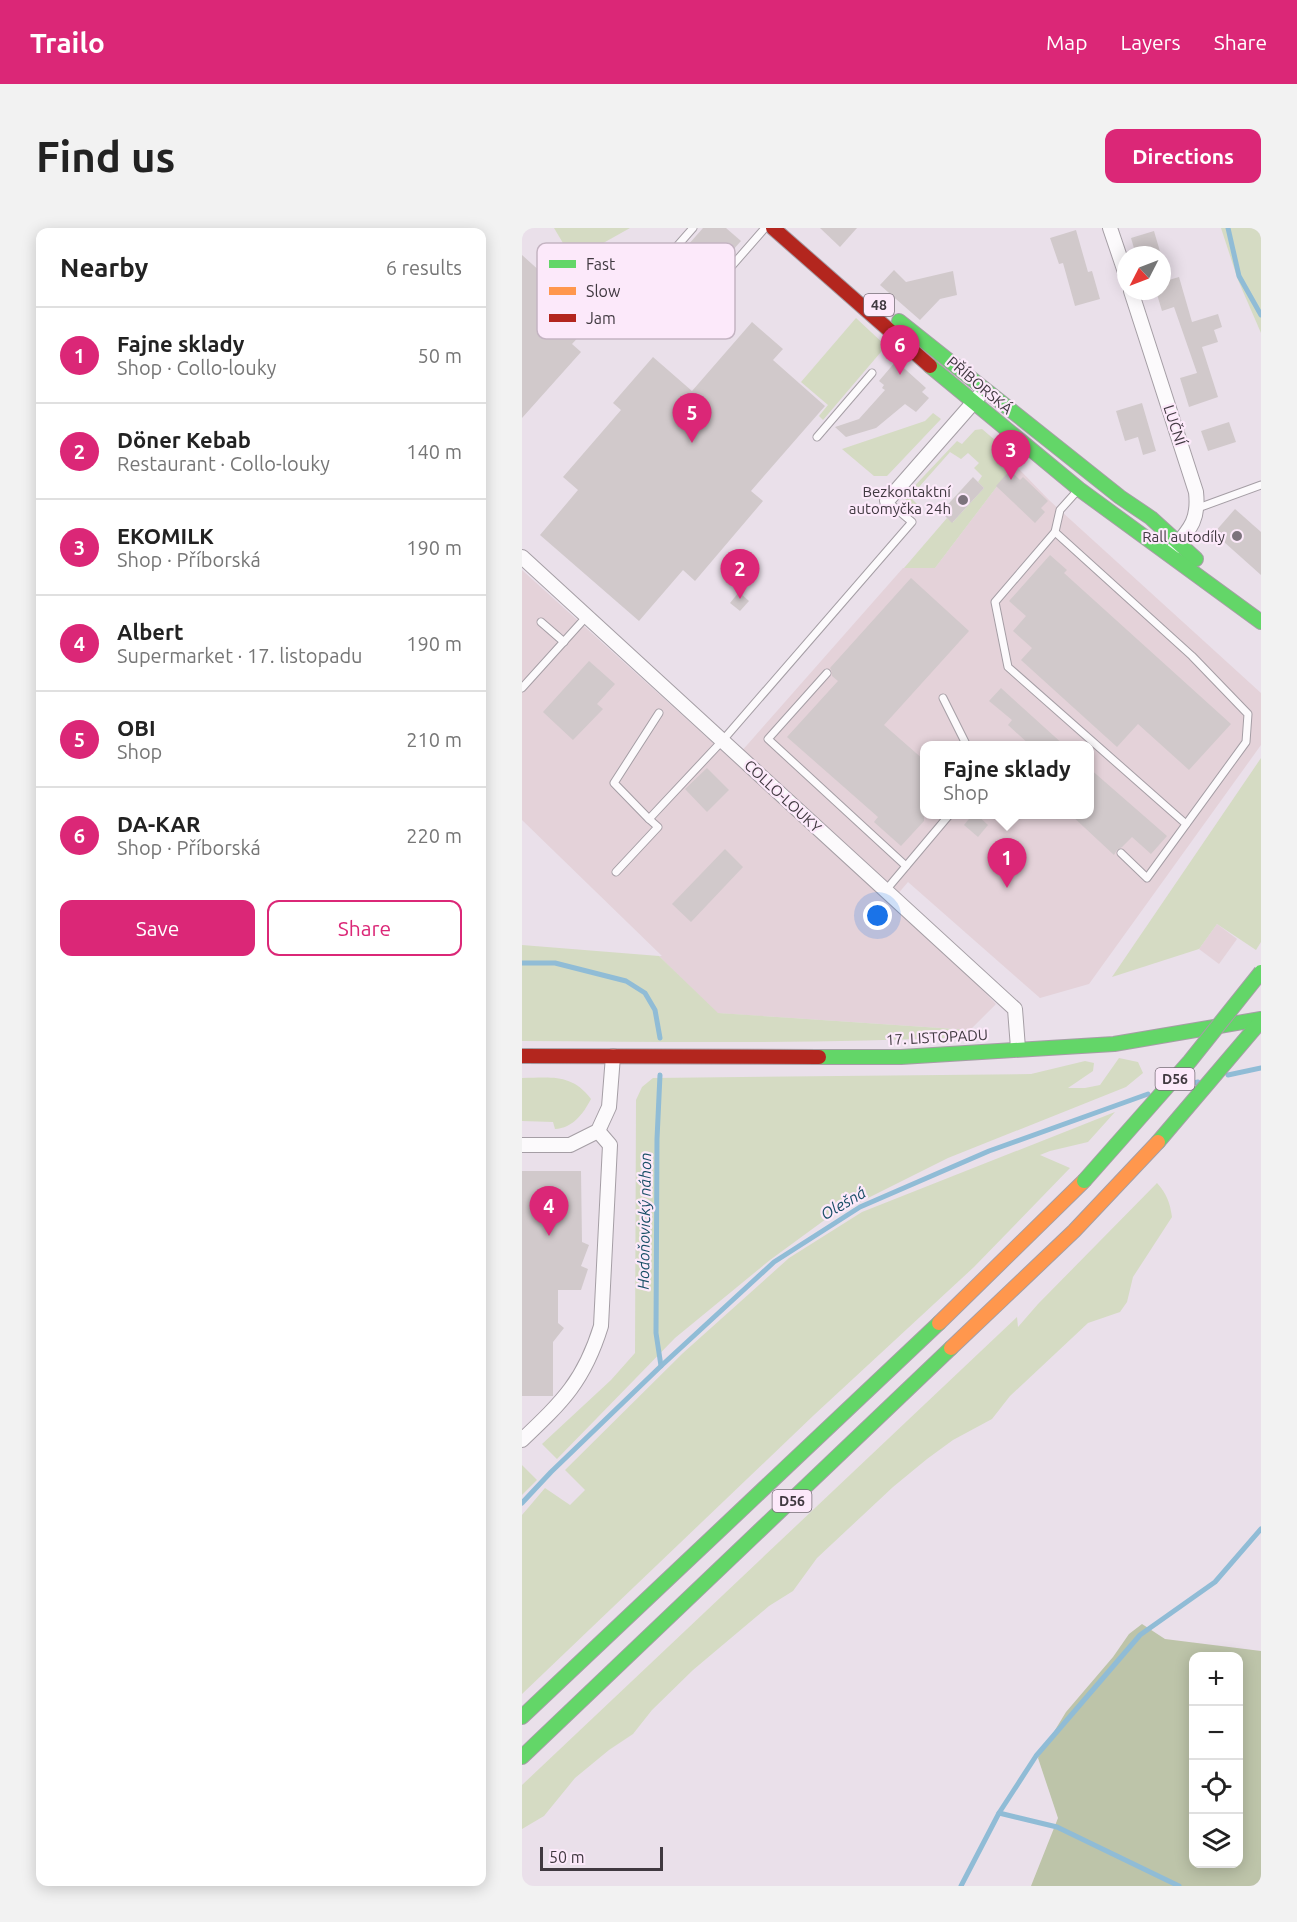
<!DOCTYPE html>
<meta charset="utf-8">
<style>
:root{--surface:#fff;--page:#f2f2f2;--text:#222;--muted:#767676;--line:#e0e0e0;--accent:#db2777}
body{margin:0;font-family:Ubuntu,sans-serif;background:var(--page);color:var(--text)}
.controls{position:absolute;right:18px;bottom:18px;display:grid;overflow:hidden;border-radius:12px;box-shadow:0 3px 15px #0003}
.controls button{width:54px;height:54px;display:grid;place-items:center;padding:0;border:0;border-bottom:2px solid var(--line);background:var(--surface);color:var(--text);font:30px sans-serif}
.compass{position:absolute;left:595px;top:18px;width:54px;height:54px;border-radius:50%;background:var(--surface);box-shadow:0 3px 15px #0003;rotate:228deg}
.scale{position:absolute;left:18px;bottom:15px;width:123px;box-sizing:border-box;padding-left:6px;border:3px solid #403940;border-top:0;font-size:16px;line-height:21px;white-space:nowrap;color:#403940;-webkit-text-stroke:4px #fce9fa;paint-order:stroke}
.you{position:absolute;left:356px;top:688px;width:21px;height:21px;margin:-15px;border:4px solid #fff;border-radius:50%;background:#1a73e8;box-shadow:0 0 0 9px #1a73e833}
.badge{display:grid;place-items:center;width:39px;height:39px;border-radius:50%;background:var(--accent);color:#fff;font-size:20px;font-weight:700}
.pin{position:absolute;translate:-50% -50px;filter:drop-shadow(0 2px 3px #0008)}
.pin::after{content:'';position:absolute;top:32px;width:21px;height:18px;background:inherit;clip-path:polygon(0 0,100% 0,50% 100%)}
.popup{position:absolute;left:398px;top:513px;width:174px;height:78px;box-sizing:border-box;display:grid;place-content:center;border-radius:12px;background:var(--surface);filter:drop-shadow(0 2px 4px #0005);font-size:20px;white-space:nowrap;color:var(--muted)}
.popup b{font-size:22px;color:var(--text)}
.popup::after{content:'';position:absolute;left:50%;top:100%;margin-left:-12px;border:12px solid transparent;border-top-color:var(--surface)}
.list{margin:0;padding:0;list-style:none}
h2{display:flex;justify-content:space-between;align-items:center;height:78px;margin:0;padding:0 24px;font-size:26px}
h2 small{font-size:20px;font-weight:400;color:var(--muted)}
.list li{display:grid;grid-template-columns:39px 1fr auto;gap:18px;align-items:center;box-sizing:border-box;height:96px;padding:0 24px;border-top:2px solid var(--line)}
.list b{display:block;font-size:22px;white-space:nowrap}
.list p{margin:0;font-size:20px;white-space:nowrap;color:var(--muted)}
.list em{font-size:20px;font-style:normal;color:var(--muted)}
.actions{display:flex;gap:12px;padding:18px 24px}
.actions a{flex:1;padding:14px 0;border:2px solid var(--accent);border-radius:12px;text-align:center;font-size:21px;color:var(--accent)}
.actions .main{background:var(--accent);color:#fff}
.icon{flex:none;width:33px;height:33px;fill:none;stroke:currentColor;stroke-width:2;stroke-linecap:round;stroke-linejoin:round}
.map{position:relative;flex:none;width:739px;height:1658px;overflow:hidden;border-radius:12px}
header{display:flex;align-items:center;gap:36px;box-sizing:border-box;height:84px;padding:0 30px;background:var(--accent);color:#fff}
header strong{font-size:28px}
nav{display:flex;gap:33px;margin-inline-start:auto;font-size:21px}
.intro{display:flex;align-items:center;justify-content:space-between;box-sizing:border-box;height:144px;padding:0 36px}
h1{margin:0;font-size:42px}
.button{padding:15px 27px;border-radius:12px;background:var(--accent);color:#fff;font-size:21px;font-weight:700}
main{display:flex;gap:36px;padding:0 36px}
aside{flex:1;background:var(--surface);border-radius:12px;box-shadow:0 3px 15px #0003}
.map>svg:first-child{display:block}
.industrial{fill:#e4d2d9;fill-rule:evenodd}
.green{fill:#d5dbc3}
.forest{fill:#bdc4a9;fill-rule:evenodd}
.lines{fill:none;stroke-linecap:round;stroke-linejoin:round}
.stream{stroke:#90bcd6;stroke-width:5}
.building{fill:#d1c9cb}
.lane-casing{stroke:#a59ea5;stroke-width:9}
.street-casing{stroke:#a59ea5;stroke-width:16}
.fast-casing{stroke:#a59ea5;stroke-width:16}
.slow-casing{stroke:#a59ea5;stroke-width:16}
.jam-casing{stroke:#a59ea5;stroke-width:16}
.lane{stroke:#fcfafc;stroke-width:7}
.street{stroke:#fcfafc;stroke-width:14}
.fast{stroke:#63d668;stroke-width:14}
.slow{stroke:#ff974d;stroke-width:14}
.jam{stroke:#b3261e;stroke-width:14}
.fast-bridge-casing{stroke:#a59ea5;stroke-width:16;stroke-linecap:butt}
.fast-bridge{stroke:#63d668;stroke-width:14}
.poi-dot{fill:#7c737c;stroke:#fce9fa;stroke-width:2}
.labels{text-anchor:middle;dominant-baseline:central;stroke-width:4.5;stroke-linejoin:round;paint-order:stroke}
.shield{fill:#fce9fa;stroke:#786e78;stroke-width:1.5}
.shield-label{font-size:14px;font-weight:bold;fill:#403940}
.street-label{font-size:15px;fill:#403940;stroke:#fce9fa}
.poi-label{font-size:15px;fill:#403940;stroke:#fce9fa;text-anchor:end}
.water-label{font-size:16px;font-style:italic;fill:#194f67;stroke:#fce9fa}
.key{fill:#fce9fa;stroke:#c4b4c2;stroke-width:1.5}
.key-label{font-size:16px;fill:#403940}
</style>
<header>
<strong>Trailo</strong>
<nav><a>Map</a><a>Layers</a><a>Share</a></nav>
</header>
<div class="intro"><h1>Find us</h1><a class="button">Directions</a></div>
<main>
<aside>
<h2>Nearby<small>6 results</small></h2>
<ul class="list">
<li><span class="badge">1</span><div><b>Fajne sklady</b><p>Shop · Collo-louky</p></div><em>50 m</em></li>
<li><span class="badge">2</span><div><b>Döner Kebab</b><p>Restaurant · Collo-louky</p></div><em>140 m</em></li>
<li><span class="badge">3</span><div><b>EKOMILK</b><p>Shop · Příborská</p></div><em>190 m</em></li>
<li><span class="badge">4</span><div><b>Albert</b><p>Supermarket · 17. listopadu</p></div><em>190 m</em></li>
<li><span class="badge">5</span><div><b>OBI</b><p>Shop</p></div><em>210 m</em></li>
<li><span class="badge">6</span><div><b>DA-KAR</b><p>Shop · Příborská</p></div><em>220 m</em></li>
</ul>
<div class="actions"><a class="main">Save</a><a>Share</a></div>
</aside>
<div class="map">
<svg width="739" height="1658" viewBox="0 0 739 1658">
<rect width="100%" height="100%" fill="#eae0ea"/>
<!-- industrial -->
<g class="industrial">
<path d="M492 236 528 273 739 465V517L567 756 518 770 386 654 369 674 433 734 474 776 448 802 195 785 137 728H140L0 592V342L211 533 381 340H413ZM402 518H568V586H402Z"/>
<polygon points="695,696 715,711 697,736 677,721"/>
</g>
<!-- green -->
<g class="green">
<polygon points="32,0 108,0 51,32"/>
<polygon points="699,0 739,0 739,105 716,52"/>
<polygon points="334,90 364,118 301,192 297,188 306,177 279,154"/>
<polygon points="411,185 419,191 365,248 352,248 320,221 403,193"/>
<polygon points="460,201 493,229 492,236 413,340 382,340 425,290 431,294 462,260 456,254 460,248 452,240 457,235 446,225 439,231 428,224 389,268 389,270 396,277 391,282 385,278 383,270 385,266 435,213 440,216 453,202"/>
<polygon points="739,530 739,714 734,722 695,696 677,721 590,749"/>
<path d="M0 717 137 728 196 785 448 802V809C299 816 150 814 0 813Z"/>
<polygon points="597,830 616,834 621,845 604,859 426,930 304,991 248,1032 153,1110 35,1231 20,1216 89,1152 113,1125 114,872 120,859 131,850 509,846 563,833 572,835 571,843 546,860 563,860 578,857"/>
<path d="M0 850C29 850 49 845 69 871 61 886 51 900 33 901L31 894 0 893Z"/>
<polygon points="593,884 566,914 528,923 518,927 548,940 452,1039 292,1187 0,1466 0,1287 23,1260 48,1277 63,1262 43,1242 161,1125 267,1030 340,984"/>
<path d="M635 955C645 966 648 975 650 989L611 1049 605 1074 598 1084 566 1095 488 1168 470 1191 431 1212 405 1231 371 1259 295 1330 271 1363 247 1378 171 1442 130 1482 111 1506 87 1522 53 1550 22 1588 0 1601V1557L495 1089 496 1099 516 1076Z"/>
<polygon points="0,1237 15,1252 0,1267"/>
</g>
<!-- forest -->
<path class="forest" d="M620 1396 643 1411 739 1423V1658H509L536 1590 516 1530 544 1484 591 1429 607 1406ZM672 1428H716V1636H672Z"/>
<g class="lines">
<!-- stream -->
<g class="stream">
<polyline points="706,0 717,48 739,87"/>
<polyline points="0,735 33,735 104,753 123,765 133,782 138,810"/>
<polyline points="138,847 135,911 134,1105 139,1138"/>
<polyline points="706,847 739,840"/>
<polyline points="656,859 676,854"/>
<polyline points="0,1275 29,1244 139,1138 252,1034 338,979 467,923 626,866"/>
<polyline points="477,1585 535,1599 657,1658"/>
<polyline points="439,1658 477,1585 514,1528 618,1407 693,1354 739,1301"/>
</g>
</g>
<!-- building -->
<g class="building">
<polygon points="181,0 204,0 219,13 193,42 166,17"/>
<polygon points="298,0 335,0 318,19"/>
<polygon points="554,2 566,44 570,43 578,71 553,78 541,35 537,36 528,10"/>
<polygon points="632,3 639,27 614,27 609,10"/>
<polygon points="0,27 72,92 50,116 59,124 0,190"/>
<polygon points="127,30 156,56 139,75 122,59 95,89 83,79"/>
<polygon points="372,42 384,54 431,43 435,67 418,71 398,92 358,57"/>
<polygon points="657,49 670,94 696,86 700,99 692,102 696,114 680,119 696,169 667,179 658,150 675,145 652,79 640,83 634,63 640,63 640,54"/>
<polygon points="230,94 261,121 251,132 303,178 229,263 241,273 173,353 161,342 117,393 18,307 56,262 41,249 99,182 91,175 131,129 170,163"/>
<polygon points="374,133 404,160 400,164 407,170 394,184 383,176 354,200 324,209 313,199 337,191 363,162 360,160 362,157 357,153"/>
<polygon points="620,175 634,223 621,227 616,209 603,213 594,183"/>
<polygon points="707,194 714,214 686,223 679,203"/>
<polygon points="488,242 498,252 501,249 526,273 519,280 523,284 513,295 474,258"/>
<polygon points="451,249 462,260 430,295 419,284"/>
<polygon points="713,281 739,304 739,347 692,305"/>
<polygon points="528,327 545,342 542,345 709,496 667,542 616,496 595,519 499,432 510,420 491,403 504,388 487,373"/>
<polygon points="389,350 447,403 362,497 402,532 402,593 379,618 352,594 356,589 265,509 316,453 310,448 310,444 308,440"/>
<polygon points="217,364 227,373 218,383 208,375"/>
<polygon points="67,433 93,456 75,476 81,481 51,512 21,484"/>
<polygon points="479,460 501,480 543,518 509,518 486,497 490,492 467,473"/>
<polygon points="185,540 207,562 185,584 163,561"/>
<polygon points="567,540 645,608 629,626 610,609 600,619 595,622 592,627 548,586 567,586"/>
<polygon points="451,586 454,586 466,597 456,609 442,597"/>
<polygon points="203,621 221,639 169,694 150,676"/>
<polygon points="0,943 59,943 60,1014 67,1017 59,1038 66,1041 59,1062 36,1062 36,1095 42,1100 31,1114 31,1168 0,1168"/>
</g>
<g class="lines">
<defs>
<g id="lane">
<polyline points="142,33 171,0"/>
<polyline points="201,48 243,0"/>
<polyline points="295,209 350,145"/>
<polyline points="556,262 538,282 533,304 670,428 726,486 724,514 625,650 599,625"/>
<polyline points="676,280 739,257"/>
<polyline points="533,304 473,374 486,439 664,596"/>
<polyline points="19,394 42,414"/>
<polyline points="305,445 246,511 384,638"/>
<polyline points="0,460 65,388"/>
<polyline points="421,470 445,518"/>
<polyline points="127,591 92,555 137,485"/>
<polyline points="94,644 136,599 127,591 201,512 390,294 365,273"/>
<polyline points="364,662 428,586"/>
</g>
<g id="street">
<polyline points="588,0 604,47"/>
<path d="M609 63 674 264C677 291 669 300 652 320"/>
<polyline points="365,273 457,168"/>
<polyline points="0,329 493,781 496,820"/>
<polyline points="0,917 48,917 76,903 87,879 91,828"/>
<path d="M0 1212C41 1173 62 1153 79 1098L88 917 76 903"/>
</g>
<g id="fast">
<polyline points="377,93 598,269 629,290 674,331"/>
<polyline points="408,138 557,261 739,394"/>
<polyline points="297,829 379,829 592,816 739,791"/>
<polyline points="636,914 739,793"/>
<polyline points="0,1489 417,1095"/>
<polyline points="0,1529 429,1120"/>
</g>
<g id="slow">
<polyline points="417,1095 562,953"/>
<polyline points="429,1120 552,1003 636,914"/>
</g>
<g id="jam">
<polyline points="251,0 408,138"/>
<polyline points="0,828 297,829"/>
</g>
</defs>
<!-- lane casing -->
<use href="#lane" class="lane-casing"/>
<!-- street casing -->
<use href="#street" class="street-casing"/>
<!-- fast casing -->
<use href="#fast" class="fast-casing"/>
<!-- slow casing -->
<use href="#slow" class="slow-casing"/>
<!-- jam casing -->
<use href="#jam" class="jam-casing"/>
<!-- lane -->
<use href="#lane" class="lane"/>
<!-- street -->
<use href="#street" class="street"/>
<!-- fast -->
<use href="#fast" class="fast"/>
<!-- slow -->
<use href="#slow" class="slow"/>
<!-- jam -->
<use href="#jam" class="jam"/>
<defs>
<polyline id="fast-bridge" points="562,953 668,833 739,744"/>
</defs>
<!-- fast-bridge casing -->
<use href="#fast-bridge" class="fast-bridge-casing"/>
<!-- fast-bridge -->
<use href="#fast-bridge" class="fast-bridge"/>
</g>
<!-- markers -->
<g class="poi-dot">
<circle cx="441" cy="272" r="6"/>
<circle cx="715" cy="308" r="6"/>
</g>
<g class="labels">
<!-- shield labels -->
<g class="shield">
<rect x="342" y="66" width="30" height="22" rx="4.5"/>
<rect x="633.5" y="840" width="39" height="22" rx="4.5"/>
<rect x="250.5" y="1262" width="39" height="22" rx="4.5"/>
</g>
<g class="shield-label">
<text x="357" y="77">48</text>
<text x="653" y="851">D56</text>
<text x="270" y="1273">D56</text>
</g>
<!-- street labels -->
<g class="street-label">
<text transform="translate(458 157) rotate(40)">PŘÍBORSKÁ</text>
<text transform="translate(653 197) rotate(72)">LUČNÍ</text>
<text transform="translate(261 568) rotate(43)">COLLO-LOUKY</text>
<text transform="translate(415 809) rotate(-3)">17. LISTOPADU</text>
</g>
<!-- poi labels -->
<g class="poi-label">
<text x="429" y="263">Bezkontaktní<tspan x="429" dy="17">automyčka 24h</tspan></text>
<text x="703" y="308">Rall autodíly</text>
</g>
<!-- water labels -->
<g class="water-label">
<text transform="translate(321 975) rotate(-30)">Olešná</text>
<text transform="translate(122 993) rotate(-89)">Hodoňovický náhon</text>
</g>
</g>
<!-- legend -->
<rect x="15" y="15" width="198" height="96" rx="9" class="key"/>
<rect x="27" y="32" width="27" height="8" fill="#63d668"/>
<rect x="27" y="59" width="27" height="8" fill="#ff974d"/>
<rect x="27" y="86" width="27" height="8" fill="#b3261e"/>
<g class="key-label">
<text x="64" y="42">Fast</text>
<text x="64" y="69">Slow</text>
<text x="64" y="96">Jam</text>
</g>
</svg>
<div class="controls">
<button>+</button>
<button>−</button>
<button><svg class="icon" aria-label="locate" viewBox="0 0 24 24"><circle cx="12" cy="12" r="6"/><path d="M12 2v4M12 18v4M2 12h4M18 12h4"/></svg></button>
<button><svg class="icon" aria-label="layers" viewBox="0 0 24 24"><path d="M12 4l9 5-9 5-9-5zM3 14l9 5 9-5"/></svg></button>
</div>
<svg class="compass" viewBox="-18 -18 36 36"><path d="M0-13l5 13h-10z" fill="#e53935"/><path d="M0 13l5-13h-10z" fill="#767676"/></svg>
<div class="scale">50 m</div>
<div class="you"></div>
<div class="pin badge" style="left:485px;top:660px">1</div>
<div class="popup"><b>Fajne sklady</b>Shop</div>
<div class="pin badge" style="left:218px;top:371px">2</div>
<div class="pin badge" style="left:489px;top:252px">3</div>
<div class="pin badge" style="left:27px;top:1008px">4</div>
<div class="pin badge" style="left:170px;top:215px">5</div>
<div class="pin badge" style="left:378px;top:147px">6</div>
</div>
</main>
